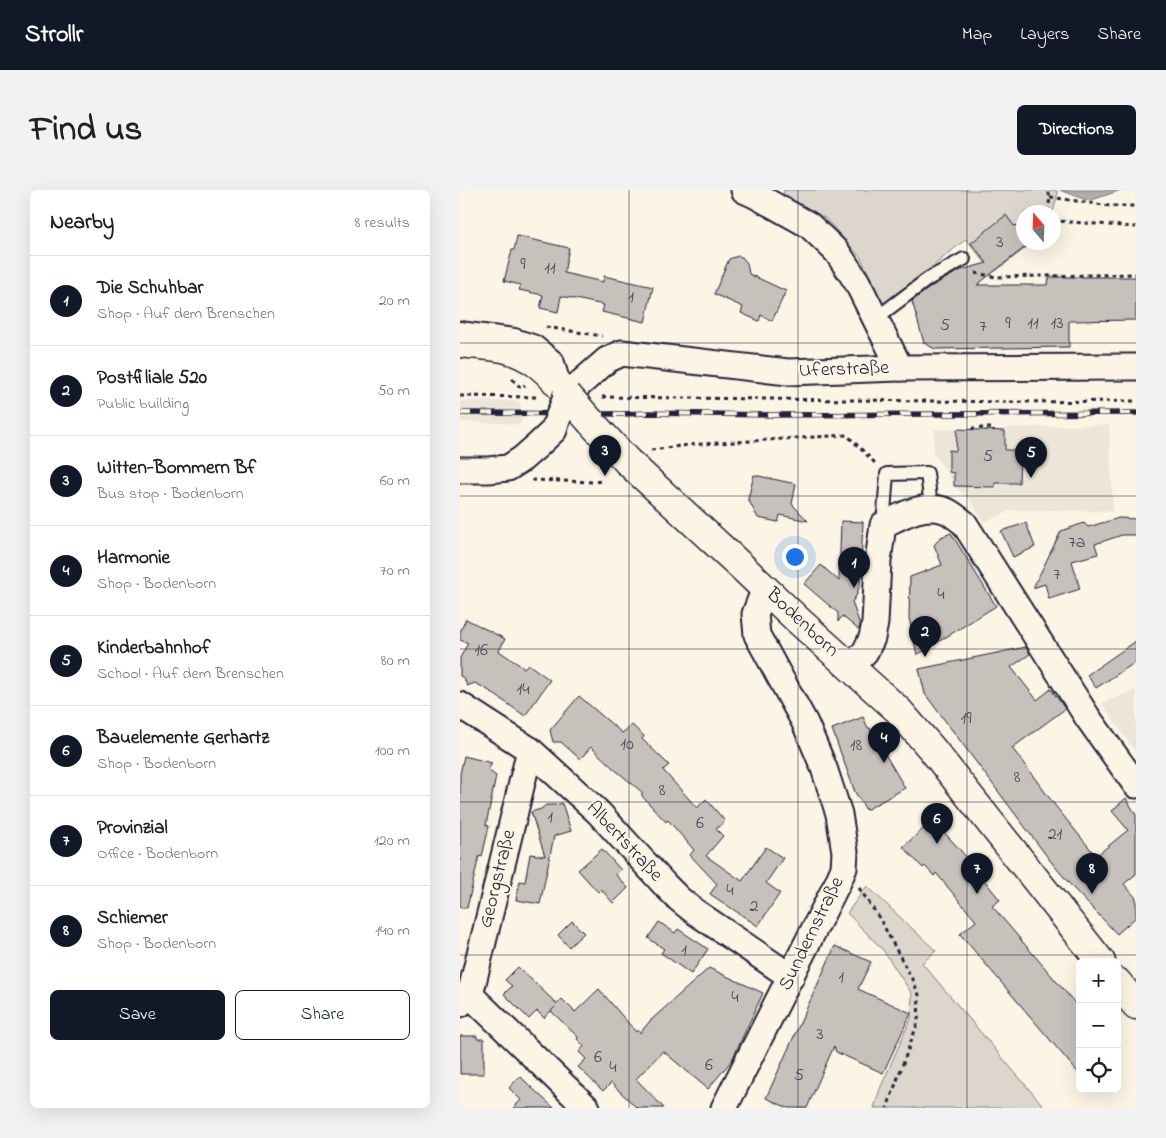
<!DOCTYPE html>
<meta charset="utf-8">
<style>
:root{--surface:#fff;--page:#f2f2f2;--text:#202124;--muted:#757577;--line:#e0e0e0;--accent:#111827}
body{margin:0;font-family:"Indie Flower",sans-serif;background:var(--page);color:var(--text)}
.controls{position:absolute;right:15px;bottom:15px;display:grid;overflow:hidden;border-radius:8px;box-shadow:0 5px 20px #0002}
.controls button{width:45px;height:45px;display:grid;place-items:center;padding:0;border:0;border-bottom:1px solid var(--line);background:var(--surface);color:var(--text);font:25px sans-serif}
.compass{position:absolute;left:556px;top:15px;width:45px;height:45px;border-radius:50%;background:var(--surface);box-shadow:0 5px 20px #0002;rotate:341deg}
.you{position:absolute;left:334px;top:366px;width:18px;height:18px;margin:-12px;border:4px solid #fff;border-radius:50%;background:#1a73e8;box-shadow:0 0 0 8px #1a73e833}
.badge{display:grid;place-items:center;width:32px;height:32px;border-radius:50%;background:var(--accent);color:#fff;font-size:16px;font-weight:700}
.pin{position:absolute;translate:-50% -41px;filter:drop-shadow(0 1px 2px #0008)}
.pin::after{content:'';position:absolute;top:26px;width:18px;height:15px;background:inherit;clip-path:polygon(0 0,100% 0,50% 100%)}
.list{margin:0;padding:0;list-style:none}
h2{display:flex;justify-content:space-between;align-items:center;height:65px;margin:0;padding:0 20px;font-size:21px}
h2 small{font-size:16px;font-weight:400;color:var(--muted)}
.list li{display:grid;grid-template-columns:32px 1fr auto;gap:15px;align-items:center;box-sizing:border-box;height:90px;padding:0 20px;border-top:1px solid var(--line)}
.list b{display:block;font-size:19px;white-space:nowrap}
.list p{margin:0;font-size:16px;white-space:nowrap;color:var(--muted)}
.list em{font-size:16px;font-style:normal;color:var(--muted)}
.actions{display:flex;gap:10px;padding:15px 20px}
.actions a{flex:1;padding:11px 0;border:1px solid var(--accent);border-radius:8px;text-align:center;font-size:18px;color:var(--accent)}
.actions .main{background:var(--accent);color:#fff}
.icon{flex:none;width:28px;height:28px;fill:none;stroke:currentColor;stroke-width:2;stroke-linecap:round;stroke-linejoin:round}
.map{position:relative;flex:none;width:676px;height:918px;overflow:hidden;border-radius:8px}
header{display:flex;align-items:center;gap:30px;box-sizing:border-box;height:70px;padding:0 25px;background:var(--accent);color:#fff}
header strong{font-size:24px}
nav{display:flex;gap:28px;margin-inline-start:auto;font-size:18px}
.intro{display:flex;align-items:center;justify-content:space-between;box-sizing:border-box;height:120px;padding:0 30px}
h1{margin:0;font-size:35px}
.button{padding:12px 22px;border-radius:8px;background:var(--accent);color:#fff;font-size:18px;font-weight:700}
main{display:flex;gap:30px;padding:0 30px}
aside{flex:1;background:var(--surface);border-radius:8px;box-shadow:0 5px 20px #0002}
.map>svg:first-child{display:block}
.built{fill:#ece5d8}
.green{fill:#dcd6cc;stroke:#7f7c84}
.water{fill:#b2adab;stroke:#78757e}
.building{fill:#c6c1bb;stroke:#22223b}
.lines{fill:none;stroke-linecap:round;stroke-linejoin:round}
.lane-casing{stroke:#22223b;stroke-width:16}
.street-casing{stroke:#22223b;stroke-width:29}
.secondary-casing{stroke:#22223b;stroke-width:31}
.path{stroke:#22223b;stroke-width:3;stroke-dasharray:4 4;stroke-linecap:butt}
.lane{stroke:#fcf5e5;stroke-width:12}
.street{stroke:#fcf5e5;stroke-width:25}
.secondary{stroke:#fcf5e5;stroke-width:28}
.rail-casing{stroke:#22223b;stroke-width:5.5}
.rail{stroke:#fcf5e5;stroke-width:4;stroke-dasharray:11;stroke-linecap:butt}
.street-bridge-casing{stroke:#22223b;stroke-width:29;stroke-linecap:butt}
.secondary-bridge-casing{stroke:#22223b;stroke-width:31;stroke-linecap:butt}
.street-bridge{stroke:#fcf5e5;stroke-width:25}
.secondary-bridge{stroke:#fcf5e5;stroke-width:28}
.grid{fill:none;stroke:#22223b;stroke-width:1;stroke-opacity:0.55}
.labels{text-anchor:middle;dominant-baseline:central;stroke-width:4;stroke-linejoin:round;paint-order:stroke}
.number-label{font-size:18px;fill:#4b4a5b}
.street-label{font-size:20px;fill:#22223b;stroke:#fcf5e5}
</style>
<header>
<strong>Strollr</strong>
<nav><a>Map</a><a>Layers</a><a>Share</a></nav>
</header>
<div class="intro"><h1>Find us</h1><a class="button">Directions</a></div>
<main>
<aside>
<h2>Nearby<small>8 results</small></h2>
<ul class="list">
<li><span class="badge">1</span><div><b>Die Schuhbar</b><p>Shop · Auf dem Brenschen</p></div><em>20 m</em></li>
<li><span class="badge">2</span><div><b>Postfiliale 520</b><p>Public building</p></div><em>50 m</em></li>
<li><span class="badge">3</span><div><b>Witten-Bommern Bf</b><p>Bus stop · Bodenborn</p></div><em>60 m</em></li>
<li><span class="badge">4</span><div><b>Harmonie</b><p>Shop · Bodenborn</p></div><em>70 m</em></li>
<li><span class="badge">5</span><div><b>Kinderbahnhof</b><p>School · Auf dem Brenschen</p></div><em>80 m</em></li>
<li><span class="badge">6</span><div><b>Bauelemente Gerhartz</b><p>Shop · Bodenborn</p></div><em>100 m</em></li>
<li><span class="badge">7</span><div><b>Provinzial</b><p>Office · Bodenborn</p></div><em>120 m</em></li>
<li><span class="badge">8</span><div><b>Schiemer</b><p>Shop · Bodenborn</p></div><em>140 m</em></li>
</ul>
<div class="actions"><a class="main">Save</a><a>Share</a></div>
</aside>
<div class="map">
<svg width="676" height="918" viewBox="0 0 676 918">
<rect width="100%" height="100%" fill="#fcf5e5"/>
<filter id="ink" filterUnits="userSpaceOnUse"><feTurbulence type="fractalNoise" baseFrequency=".02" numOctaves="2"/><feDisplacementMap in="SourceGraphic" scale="10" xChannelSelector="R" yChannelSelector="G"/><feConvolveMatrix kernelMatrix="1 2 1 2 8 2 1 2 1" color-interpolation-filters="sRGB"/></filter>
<g filter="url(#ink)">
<!-- built -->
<g class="built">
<polygon points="0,211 59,211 61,217 61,234 0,232"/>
<polygon points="649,235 653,321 552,320 524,332 510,310 494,296 486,280 473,263 475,239 545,241 545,238"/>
<polygon points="676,500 676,563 642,513"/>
</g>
<!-- green -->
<g class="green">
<polygon points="324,0 594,0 598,2 593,22 564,22 564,52 572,53 537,80 533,82 506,49 424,116 401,68 366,29 323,4"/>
<polygon points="407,696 476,761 462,773 585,918 414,918 420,899 451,828 452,804 423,760 387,723"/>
</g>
<!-- water -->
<polygon class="water" points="600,0 661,0 629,11"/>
<!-- building -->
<g class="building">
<polygon points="546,25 554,36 556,35 564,45 564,52 567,52 569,54 517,95 587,95 590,87 676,87 676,130 609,131 609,157 475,159 464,153 452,111 472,96 501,80 527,73 511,53"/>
<polygon points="57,46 109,58 104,83 143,92 144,86 193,97 185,132 142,122 144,115 101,106 98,122 80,118 83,105 59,100 61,95 44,91 52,60 54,60"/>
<polygon points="278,66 282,67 287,73 289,84 326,101 312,131 301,125 299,131 281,123 283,117 254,104 269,69"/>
<polygon points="497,239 545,241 545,260 560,260 559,293 535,293 535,297 494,296 494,283 489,282 489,260 496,261"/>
<polygon points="294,285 336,294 332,314 348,331 320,325 318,332 298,328 288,309"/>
<polygon points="659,328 676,329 676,345 662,345 635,354 638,364 612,371 620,399 589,409 585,394 573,398 601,341 624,333 628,337"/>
<polygon points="381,331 403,332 400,395 396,406 392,412 400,435 399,440 382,426 378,432 378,423 344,394 361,375 379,391"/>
<polygon points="566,333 575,357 553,367 541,341"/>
<polygon points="491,343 536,416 457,465 449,428 450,387 482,375 474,355 481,347"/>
<polygon points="6,429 45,449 39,461 64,478 68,474 90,490 65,526 28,500 15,493 7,496 4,488 0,486 0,468 8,453 0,450 0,442"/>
<polygon points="676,451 676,472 636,498 627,485"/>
<polygon points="566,457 570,464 551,477 577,510 591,499 605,519 552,558 597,618 636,666 668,640 652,621 666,608 676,625 676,684 664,694 676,708 676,727 657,744 614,699 592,673 465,504 459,479"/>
<polygon points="119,506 162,543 172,535 184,546 182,549 209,575 203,580 237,618 246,609 265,631 256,639 263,646 246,666 282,691 306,657 323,668 306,693 320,703 298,736 250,704 257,694 230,665 234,660 208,630 206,632 182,606 182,602 153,578 131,557 120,569 101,552 93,552 90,540"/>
<polygon points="403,527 408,538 410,538 421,567 425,564 445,598 406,620 395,602 372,539"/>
<polygon points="4,566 32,573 28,580 36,586 26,635 29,636 22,667 19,666 7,718 0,717 0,584"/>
<polygon points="102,613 111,641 94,646 80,714 56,710 60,691 65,692 70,664 85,666 71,622 81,619 86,615 95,615"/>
<polygon points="473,630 501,661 540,710 532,716 620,819 620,885 500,744 516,731 476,683 474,686 465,676 463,678 443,657"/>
<polygon points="142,659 161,680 156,685 168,698 153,713 141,699 138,702 118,680"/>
<polygon points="112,731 124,743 109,757 98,745"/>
<polygon points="199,732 215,743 218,739 248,759 231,784 201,763 204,759 188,748"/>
<polygon points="375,756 411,772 398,799 451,823 423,883 376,862 374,856 347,918 328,918 306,908"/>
<polygon points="58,777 97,814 102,809 115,822 139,799 176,842 178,840 180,843 190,831 249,778 303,803 272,870 248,899 203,861 176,889 204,918 177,918 151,893 143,901 118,877 126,869 119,862 124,856 117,849 118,847 91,821 95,817 84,828 77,821 69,829 44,804 52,796 45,790"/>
<polygon points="0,846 17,846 17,849 24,849 24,884 0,884"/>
<polygon points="60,886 72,898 94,918 53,918 61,910 49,898"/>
</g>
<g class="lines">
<defs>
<g id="lane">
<polyline points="415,129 468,89 504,69"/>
<polyline points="0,138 55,145 76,152 97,169 103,190"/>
<polyline points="423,335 427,284 467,283 471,317"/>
</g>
<g id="street">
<polyline points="284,0 295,5 349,35 377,62 397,92 440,178"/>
<polyline points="107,205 147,170 162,163 328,182 440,178 676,177"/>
<polyline points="0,280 28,280 48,278 62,269 77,256 94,240 96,233"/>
<path d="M390 477 405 462 412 448 415 433 418 371 423 335C441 326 463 313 484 320 491 322 498 329 504 333L628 528 676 595"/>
<polyline points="0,515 70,560 138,622 205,695 219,709 234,721 331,787"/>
<polyline points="10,805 127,918"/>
<polyline points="0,814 10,805 70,560"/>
<polyline points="264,918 378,692 384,678 385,662 379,624 364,578 345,533 297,445 295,424 305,398"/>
</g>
<g id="secondary">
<path d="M0 153C14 155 29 155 43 158 72 165 89 181 107 205"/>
<polyline points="131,232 167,271 282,377 340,432 438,520 472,559 641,772"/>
<polyline points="657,792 676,815"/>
</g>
</defs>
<!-- lane casing -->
<use href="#lane" class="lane-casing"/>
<!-- street casing -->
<use href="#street" class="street-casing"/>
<!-- secondary casing -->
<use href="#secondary" class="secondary-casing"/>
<!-- path -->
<g class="path">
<polyline points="590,7 650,16 676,16"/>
<polyline points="588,22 590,7 588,0"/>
<polyline points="594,28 597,31 676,37"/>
<polyline points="515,83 536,87 676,84"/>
<polyline points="86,137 142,146"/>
<polyline points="52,189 61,198 65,195"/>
<polyline points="0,206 78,207"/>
<polyline points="142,207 554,212 676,211"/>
<polyline points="513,240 513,238 531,238"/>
<polyline points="191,260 228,255 387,245 415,273"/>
<polyline points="72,290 134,292 143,291"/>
<polyline points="399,698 420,729 453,791 459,805 458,832 427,918"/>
</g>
<!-- lane -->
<use href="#lane" class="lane"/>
<!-- street -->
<use href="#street" class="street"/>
<!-- secondary -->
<use href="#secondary" class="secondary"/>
<defs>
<polyline id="rail" points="0,223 163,224 187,223 316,225 676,223"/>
</defs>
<!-- rail casing -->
<use href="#rail" class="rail-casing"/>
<!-- rail -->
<use href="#rail" class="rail"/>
<defs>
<polyline id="street-bridge" points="96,233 107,205"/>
<polyline id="secondary-bridge" points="107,205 131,232"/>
</defs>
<!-- street-bridge casing -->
<use href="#street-bridge" class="street-bridge-casing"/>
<!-- secondary-bridge casing -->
<use href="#secondary-bridge" class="secondary-bridge-casing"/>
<!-- street-bridge -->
<use href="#street-bridge" class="street-bridge"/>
<!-- secondary-bridge -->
<use href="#secondary-bridge" class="secondary-bridge"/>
</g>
</g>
<!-- grid -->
<path class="grid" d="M169 0V918M338 0V918M507 0V918M0 153H676M0 306H676M0 459H676M0 612H676M0 765H676"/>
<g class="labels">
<!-- number labels -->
<g class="number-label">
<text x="540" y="53">3</text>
<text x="63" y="75">9</text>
<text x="90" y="79">11</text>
<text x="171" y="108">1</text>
<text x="548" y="134">9</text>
<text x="573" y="134">11</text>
<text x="597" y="134">13</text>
<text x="485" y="136">5</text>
<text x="523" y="137">7</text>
<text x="528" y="267">5</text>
<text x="617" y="353">7a</text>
<text x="597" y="385">7</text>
<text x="481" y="405">4</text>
<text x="21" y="461">16</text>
<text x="63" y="500">14</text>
<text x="506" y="529">19</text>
<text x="167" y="555">10</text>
<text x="396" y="556">18</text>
<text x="557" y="588">8</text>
<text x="202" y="601">8</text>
<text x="90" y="628">1</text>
<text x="240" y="634">6</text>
<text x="595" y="645">21</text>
<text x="270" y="701">4</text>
<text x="294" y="717">2</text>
<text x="224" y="761">1</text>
<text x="381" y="788">1</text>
<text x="275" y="808">4</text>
<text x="360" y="845">3</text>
<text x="138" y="868">6</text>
<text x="249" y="876">6</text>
<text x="153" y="878">4</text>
<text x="339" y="886">5</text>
</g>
<!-- street labels -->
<g class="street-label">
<text transform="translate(384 180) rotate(-2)">Uferstraße</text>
<text transform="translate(342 433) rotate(43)">Bodenborn</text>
<text transform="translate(164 652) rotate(47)">Albertstraße</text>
<text transform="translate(38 689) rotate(-76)">Georgstraße</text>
<text transform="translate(352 744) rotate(-64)">Sundernstraße</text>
</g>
</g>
</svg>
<div class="controls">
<button>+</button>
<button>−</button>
<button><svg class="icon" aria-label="locate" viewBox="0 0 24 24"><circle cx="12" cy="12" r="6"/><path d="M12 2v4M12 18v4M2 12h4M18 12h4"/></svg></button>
</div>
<svg class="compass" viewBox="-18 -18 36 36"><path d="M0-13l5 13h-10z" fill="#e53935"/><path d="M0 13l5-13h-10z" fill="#757577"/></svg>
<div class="you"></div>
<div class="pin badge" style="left:394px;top:398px">1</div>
<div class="pin badge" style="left:465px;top:467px">2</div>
<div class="pin badge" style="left:145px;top:286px">3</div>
<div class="pin badge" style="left:424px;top:573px">4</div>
<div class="pin badge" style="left:571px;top:288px">5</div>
<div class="pin badge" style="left:477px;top:654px">6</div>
<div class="pin badge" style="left:517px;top:704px">7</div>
<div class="pin badge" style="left:632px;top:704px">8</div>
</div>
</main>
